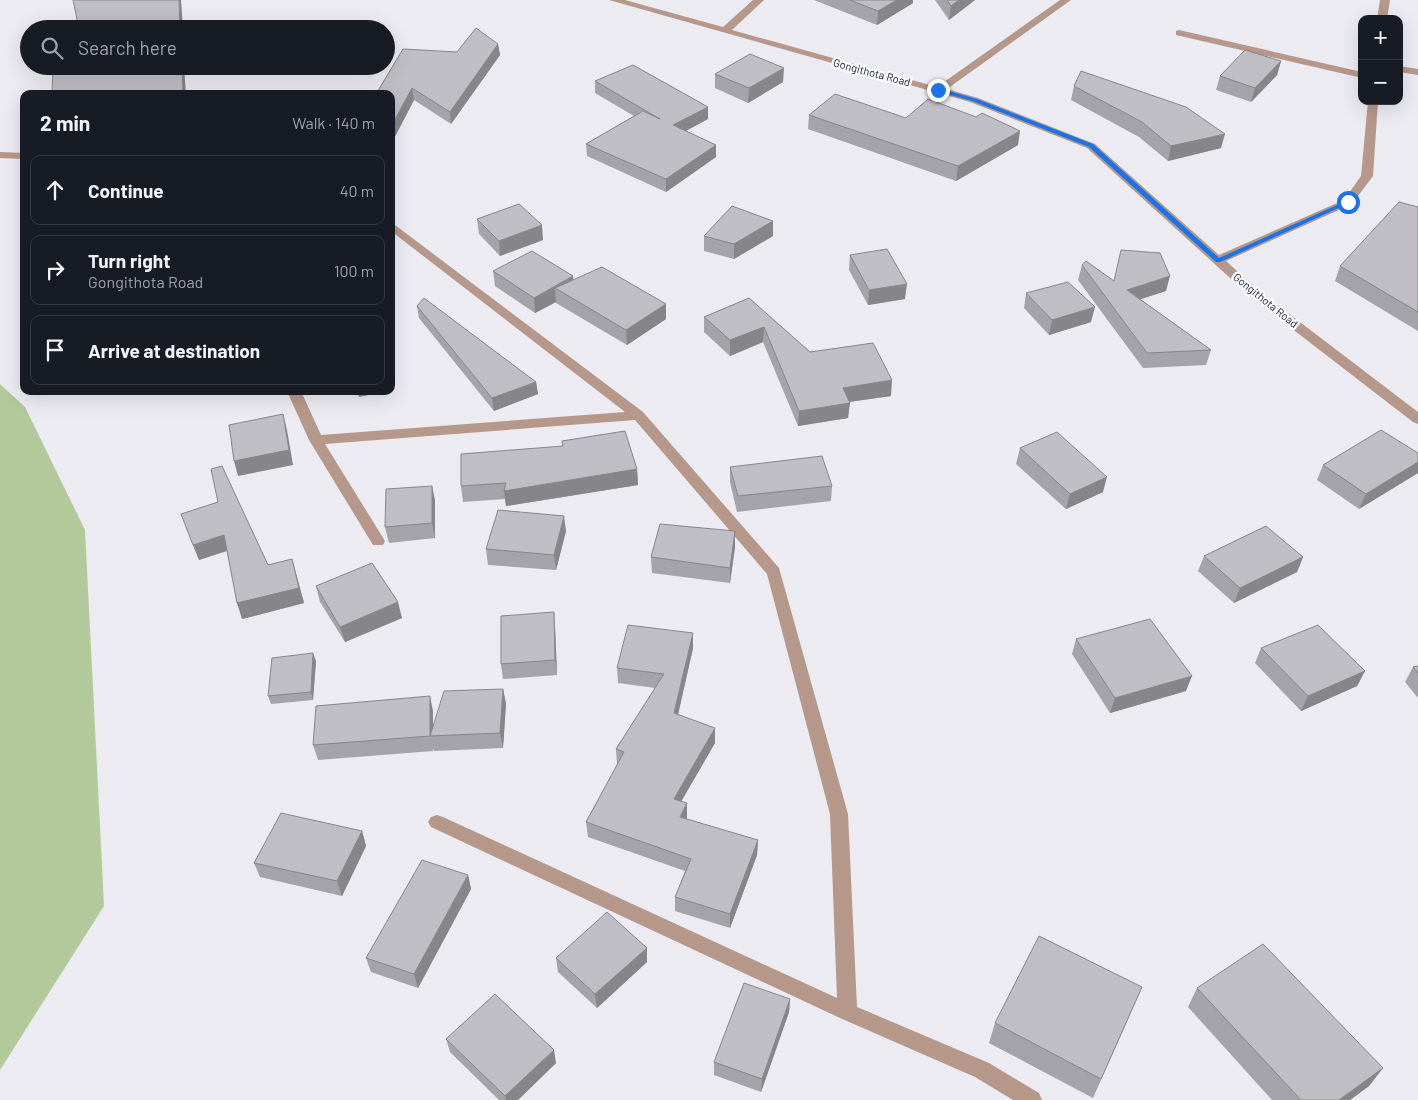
<!DOCTYPE html>
<meta charset="utf-8">
<style>
:root{--surface:#171b24;--page:#242831;--text:#f1f3f6;--muted:#9ea1a6;--line:#363941}
body{margin:0;font-family:Barlow,sans-serif;background:var(--page);color:var(--text)}
.controls{position:absolute;right:15px;top:15px;display:grid;overflow:hidden;border-radius:10px;box-shadow:0 5px 20px #0002}
.controls button{width:45px;height:45px;display:grid;place-items:center;padding:0;border:0;border-bottom:1px solid var(--line);background:var(--surface);color:var(--text);font:25px sans-serif}
.stop{position:absolute;width:15px;height:15px;margin:-11px;border:4px solid #1a73e8;border-radius:50%;background:#fff}
.stop.end{background:#1a73e8;border-color:#fff;box-shadow:0 1px 5px #0008}
.list{margin:0;padding:0;list-style:none}
h2{display:flex;justify-content:space-between;align-items:center;height:65px;margin:0;padding:0 20px;font-size:21px}
h2 small{font-size:16px;font-weight:400;color:var(--muted)}
.list li{display:grid;grid-template-columns:32px 1fr auto;gap:15px;align-items:center;box-sizing:border-box;height:70px;margin:0 10px 10px;padding:0 10px;border:1px solid var(--line);border-radius:10px}
.list b{display:block;font-size:19px;white-space:nowrap}
.list p{margin:0;font-size:16px;white-space:nowrap;color:var(--muted)}
.list em{font-size:16px;font-style:normal;color:var(--muted)}
.icon{flex:none;width:28px;height:28px;fill:none;stroke:currentColor;stroke-width:2;stroke-linecap:round;stroke-linejoin:round}
.map{position:relative;flex:none;width:1418px;height:1100px;overflow:hidden}
.search{position:absolute;background:var(--surface);box-shadow:0 5px 20px #0002;left:20px;top:20px;width:375px;height:55px;display:flex;align-items:center;gap:12px;box-sizing:border-box;padding:0 18px;border-radius:28px;color:var(--muted);font-size:19px}
.panel{position:absolute;background:var(--surface);box-shadow:0 5px 20px #0002;left:20px;top:90px;width:375px;height:305px;border-radius:10px}
.map>svg:first-child{display:block}
.green{fill:#b2c99c}
.lines{fill:none;stroke-linecap:round;stroke-linejoin:round}
.minor{fill:#b6988a;fill-rule:evenodd}
.wall{fill:#a4a3a9}
.shaded-wall{fill:#868589}
.building{fill:#bfbec4;stroke:#868589}
.route{fill:#1a73e8}
.labels{text-anchor:middle;dominant-baseline:central;stroke-width:5;stroke-linejoin:round;paint-order:stroke}
.far-street-label{font-size:11px;fill:#1e1e20;stroke:#f8f9ff}
</style>
<div class="map">
<svg width="1418" height="1100" viewBox="0 0 1418 1100">
<rect width="100%" height="100%" fill="#ebebf1"/>
<!-- green -->
<polygon class="green" points="0,384 25,407 85,530 104,906 0,1070"/>
<g class="lines">
<!-- minor -->
<g class="minor">
<polygon points="609,0 625,0 723,27 753,0 764,0 732,30 937,87 1060,0 1071,0 947,89 978,98 1095,144 1219,255 1344,200 1361,176 1368,101 1378,101 1373,176 1352,204 1226,261 1259,291 1418,412 1418,424 1413,422 1251,297 1087,148 970,102"/>
<polygon points="1380,0 1390,0 1387,19 1377,19"/>
<polygon points="1179,30 1362,72 1362,78 1176,35 1176,31"/>
<polygon points="1399,66 1418,69 1418,75 1399,72"/>
<polygon points="0,152 24,153 24,159 0,158"/>
<polygon points="391,222 643,412 779,568 848,814 857,1007 989,1063 1039,1093 1042,1100 1013,1100 975,1077 840,1018 431,827 428,822 431,817 437,815 443,817 837,998 830,814 767,574 635,420 325,444 385,541 383,545 373,545 309,440 287,391 301,391 321,435 625,412 391,231"/>
</g>
</g>
<!-- wall -->
<g class="wall">
<polygon points="814,0 913,0 913,3 877,25"/>
<polygon points="935,0 975,0 949,20"/>
<polygon points="498,44 500,55 451,124 414,100 391,144 391,94 457,52"/>
<polygon points="1281,61 1277,75 1251,102 1216,90 1220,76"/>
<polygon points="715,74 783,82 748,103 715,88"/>
<polygon points="595,81 708,119 686,131 716,145 716,157 666,192 587,156 586,144 634,116 595,93"/>
<polygon points="1074,86 1221,148 1168,161 1139,137 1071,100"/>
<polygon points="809,115 906,118 976,117 1018,145 956,181 808,129"/>
<polygon points="1418,207 1418,331 1335,281 1340,266"/>
<polygon points="477,219 543,240 500,256 479,234"/>
<polygon points="773,221 773,236 734,259 704,251 704,236"/>
<polygon points="850,255 905,299 868,305 849,270"/>
<polygon points="1082,265 1114,281 1166,291 1140,299 1211,350 1206,365 1143,368 1078,280"/>
<polygon points="493,271 574,280 666,304 666,319 627,345 556,303 556,302 535,313 495,286"/>
<polygon points="1026,293 1091,322 1049,335 1024,308"/>
<polygon points="749,298 810,352 891,396 849,402 848,418 798,426 763,342 730,356 704,332 704,317"/>
<polygon points="417,306 536,382 538,394 494,411 419,318"/>
<polygon points="562,441 637,469 638,485 506,506 505,499 463,502 461,486 562,446"/>
<polygon points="1020,448 1103,492 1066,509 1016,464"/>
<polygon points="1323,465 1418,473 1359,509 1317,480"/>
<polygon points="730,467 832,486 831,501 737,512 730,482"/>
<polygon points="432,486 435,501 435,538 389,543 385,527"/>
<polygon points="181,514 268,565 292,559 304,603 242,619 227,551 199,560"/>
<polygon points="566,531 556,570 488,565 486,549"/>
<polygon points="735,531 735,547 730,583 652,573 651,557"/>
<polygon points="1204,556 1303,557 1297,572 1234,603 1198,571"/>
<polygon points="316,586 402,618 345,642 320,602"/>
<polygon points="555,627 557,675 503,679 501,664"/>
<polygon points="1076,639 1186,691 1110,713 1072,654"/>
<polygon points="693,648 678,714 715,743 681,801 687,803 687,818 686,819 758,840 757,855 730,928 675,911 675,897 685,871 588,837 586,822 618,764 617,764 616,749 655,688 618,683 617,668"/>
<polygon points="1261,648 1365,671 1357,686 1301,711 1255,663"/>
<polygon points="316,661 313,700 271,704 268,696"/>
<polygon points="1418,666 1418,698 1405,682 1413,667"/>
<polygon points="503,689 506,704 503,748 434,751 433,748 433,751 318,760 313,745 433,711 433,725"/>
<polygon points="362,831 366,846 342,896 260,877 254,863"/>
<polygon points="468,875 471,889 418,988 371,972 366,958"/>
<polygon points="556,958 647,962 597,1008 558,972"/>
<polygon points="1142,987 1093,1098 989,1043 995,1023"/>
<polygon points="1197,988 1383,1068 1369,1086 1350,1100 1272,1100 1188,1007"/>
<polygon points="790,999 789,1012 761,1092 714,1075 714,1062"/>
<polygon points="446,1039 556,1063 518,1100 499,1100 450,1052"/>
</g>
<!-- shaded-wall -->
<g class="shaded-wall">
<polygon points="179,0 181,0 183,29 180,29"/>
<polygon points="897,0 913,0 913,3 877,25 878,11"/>
<polygon points="959,0 975,0 949,20 951,6"/>
<polygon points="498,44 500,55 451,124 450,112"/>
<polygon points="1281,61 1277,75 1251,102 1255,88"/>
<polygon points="182,66 184,66 186,94 183,94"/>
<polygon points="784,68 783,82 748,103 749,88"/>
<polygon points="412,88 414,100 391,144 391,127"/>
<polygon points="708,107 708,119 674,137 673,125"/>
<polygon points="1020,131 1018,145 956,181 958,166"/>
<polygon points="1225,134 1221,148 1168,161 1171,146"/>
<polygon points="716,145 716,157 666,192 666,179"/>
<polygon points="773,221 773,236 734,259 734,244"/>
<polygon points="542,225 543,240 500,256 499,241"/>
<polygon points="573,276 575,291 555,288 556,302 535,313 534,298"/>
<polygon points="1170,276 1166,291 1123,305 1127,290"/>
<polygon points="907,284 905,299 868,305 869,290"/>
<polygon points="666,304 666,319 627,345 626,330"/>
<polygon points="1095,307 1091,322 1049,335 1052,320"/>
<polygon points="764,327 763,342 730,356 730,340"/>
<polygon points="391,379 394,390 391,391"/>
<polygon points="892,380 891,396 841,403 843,388"/>
<polygon points="536,382 538,394 494,411 492,398"/>
<polygon points="357,391 389,391 359,397"/>
<polygon points="850,403 848,418 798,426 799,411"/>
<polygon points="283,414 287,430 293,465 238,476 234,461"/>
<polygon points="1418,462 1418,473 1359,509 1366,494"/>
<polygon points="637,469 638,485 506,506 504,491"/>
<polygon points="1107,477 1103,492 1066,509 1070,494"/>
<polygon points="432,486 435,501 435,538 432,523"/>
<polygon points="564,516 566,531 556,570 554,555"/>
<polygon points="735,531 735,547 730,583 730,568"/>
<polygon points="224,535 229,550 199,560 193,545"/>
<polygon points="1303,557 1297,572 1234,603 1240,588"/>
<polygon points="292,559 304,603 242,619 237,603"/>
<polygon points="398,602 402,618 345,642 340,627"/>
<polygon points="554,612 555,627 557,675 555,660"/>
<polygon points="693,633 693,648 675,728 674,713"/>
<polygon points="313,653 316,661 313,700 311,692"/>
<polygon points="1365,671 1357,686 1301,711 1308,696"/>
<polygon points="1192,676 1186,691 1110,713 1115,698"/>
<polygon points="503,689 506,704 503,748 500,733"/>
<polygon points="430,696 433,711 433,736 430,736 433,751 430,736"/>
<polygon points="715,728 715,743 674,814 674,799"/>
<polygon points="687,803 687,818 680,832 680,817"/>
<polygon points="362,831 366,846 342,896 337,881"/>
<polygon points="758,840 757,855 730,928 730,914"/>
<polygon points="468,875 471,889 418,988 414,974"/>
<polygon points="647,948 647,962 597,1008 595,994"/>
<polygon points="790,999 789,1012 761,1092 762,1079"/>
<polygon points="554,1050 556,1063 518,1100 506,1100 505,1096"/>
<polygon points="1383,1068 1369,1086 1350,1100 1339,1100"/>
</g>
<!-- building -->
<g class="building">
<polygon points="73,0 179,0 180,29 79,29"/>
<polygon points="850,0 897,0 878,11"/>
<polygon points="947,0 959,0 951,6"/>
<polygon points="476,28 498,44 450,112 412,88 391,127 391,94 376,94 403,49 457,52"/>
<polygon points="1245,50 1281,61 1255,88 1220,76"/>
<polygon points="750,54 784,68 749,88 715,74"/>
<polygon points="633,65 708,107 673,125 716,145 666,179 586,144 643,111 660,119 595,81"/>
<polygon points="53,66 182,66 183,94 52,94"/>
<polygon points="1081,71 1186,107 1225,134 1171,146 1142,122 1074,86"/>
<polygon points="835,94 906,118 928,99 976,117 982,113 1020,131 958,166 809,115"/>
<polygon points="1399,202 1418,207 1418,312 1340,266"/>
<polygon points="519,204 542,225 499,241 477,219"/>
<polygon points="732,206 773,221 734,244 704,236"/>
<polygon points="887,249 907,284 869,290 850,255"/>
<polygon points="1121,250 1160,253 1170,276 1127,290 1211,350 1147,353 1082,265 1086,261 1114,281"/>
<polygon points="532,251 573,276 534,298 493,271"/>
<polygon points="602,267 666,304 626,330 555,288"/>
<polygon points="1068,282 1095,307 1052,320 1026,293"/>
<polygon points="424,298 536,382 492,398 417,306"/>
<polygon points="749,298 810,352 873,343 892,380 843,388 850,403 799,411 764,327 730,340 704,317"/>
<polygon points="283,414 289,450 234,461 229,425"/>
<polygon points="1381,430 1418,453 1418,462 1366,494 1323,465"/>
<polygon points="625,431 637,469 504,491 506,483 461,486 461,454 563,446 562,441"/>
<polygon points="1057,432 1107,477 1070,494 1020,448"/>
<polygon points="822,456 832,486 738,496 730,467"/>
<polygon points="222,466 268,565 292,559 299,588 237,603 224,535 193,545 181,514 218,502 211,469"/>
<polygon points="432,486 432,523 385,527 386,489"/>
<polygon points="498,510 564,516 554,555 486,549"/>
<polygon points="660,524 735,531 730,568 651,557"/>
<polygon points="1266,526 1303,557 1240,588 1204,556"/>
<polygon points="372,563 398,602 340,627 316,586"/>
<polygon points="554,612 555,660 501,664 501,616"/>
<polygon points="1150,619 1192,676 1115,698 1076,639"/>
<polygon points="628,625 693,633 674,713 715,728 674,799 687,803 680,817 758,840 730,914 675,897 691,859 586,822 624,752 616,749 664,674 617,668"/>
<polygon points="1318,625 1365,671 1308,696 1261,648"/>
<polygon points="313,653 311,692 268,696 272,658"/>
<polygon points="1418,666 1418,673 1413,667"/>
<polygon points="503,689 500,733 430,736 444,691"/>
<polygon points="430,696 430,736 313,745 316,706"/>
<polygon points="281,813 362,831 337,881 254,863"/>
<polygon points="422,860 468,875 414,974 366,958"/>
<polygon points="607,912 647,948 595,994 556,958"/>
<polygon points="1039,936 1142,987 1101,1079 995,1023"/>
<polygon points="1263,944 1383,1068 1339,1100 1301,1100 1197,988"/>
<polygon points="744,983 790,999 762,1079 714,1062"/>
<polygon points="495,994 554,1050 505,1096 446,1039"/>
</g>
<!-- route -->
<polygon class="route" points="938,88 977,99 1093,144 1219,258 1346,201 1352,202 1220,262 1216,262 1089,147 972,101 936,91"/>
<g class="labels">
<!-- far-street labels -->
<g class="far-street-label">
<text transform="translate(872 72) rotate(15)">Gongithota Road</text>
<text transform="translate(1266 300) rotate(39)">Gongithota Road</text>
</g>
</g>
</svg>
<div class="controls">
<button>+</button>
<button>−</button>
</div>
<div class="stop" style="left:1348px;top:202px"></div>
<div class="stop end" style="left:938px;top:90px"></div>
<div class="search"><svg class="icon" aria-label="search" viewBox="0 0 24 24"><circle cx="10" cy="10" r="6"/><path d="M15 15l6 6"/></svg>Search here</div>
<section class="panel">
<h2>2 min<small>Walk · 140 m</small></h2>
<ul class="list">
<li><svg class="icon" aria-label="ahead" viewBox="0 0 24 24"><path d="M12 20V5M6 11l6-6 6 6"/></svg><div><b>Continue</b></div><em>40 m</em></li>
<li><svg class="icon" aria-label="right" viewBox="0 0 24 24"><path d="M7 20v-9h11M14 6l5 5-5 5"/></svg><div><b>Turn right</b><p>Gongithota Road</p></div><em>100 m</em></li>
<li><svg class="icon" aria-label="arrive" viewBox="0 0 24 24"><path d="M6 21V4h12l-3 4 3 4H6"/></svg><div><b>Arrive at destination</b></div></li>
</ul>
</section>
</div>
